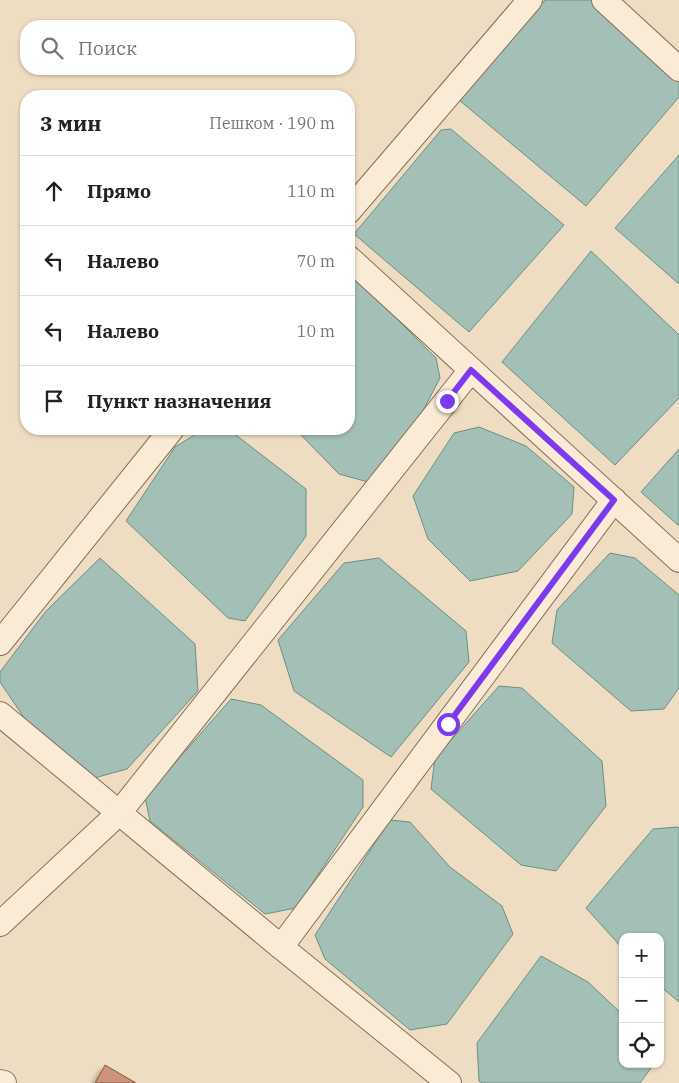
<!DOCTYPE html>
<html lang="ru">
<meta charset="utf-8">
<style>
:root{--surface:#fff;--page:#f6f6f6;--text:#222;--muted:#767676;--line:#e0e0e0}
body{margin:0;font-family:"IBM Plex Serif",serif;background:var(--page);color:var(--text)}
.controls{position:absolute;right:15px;bottom:15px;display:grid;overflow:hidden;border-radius:10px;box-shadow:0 1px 4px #0004}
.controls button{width:45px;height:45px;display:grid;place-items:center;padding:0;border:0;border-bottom:1px solid var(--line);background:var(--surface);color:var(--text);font:25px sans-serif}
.stop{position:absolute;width:15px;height:15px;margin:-11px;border:4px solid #7c3aed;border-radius:50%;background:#fff}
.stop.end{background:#7c3aed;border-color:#fff;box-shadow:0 1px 5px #0008}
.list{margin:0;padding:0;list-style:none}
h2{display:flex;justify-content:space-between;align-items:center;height:65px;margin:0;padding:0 20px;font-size:21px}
h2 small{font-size:16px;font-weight:400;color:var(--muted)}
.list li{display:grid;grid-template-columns:32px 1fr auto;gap:15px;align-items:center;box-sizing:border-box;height:70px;padding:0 20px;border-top:1px solid var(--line)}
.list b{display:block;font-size:19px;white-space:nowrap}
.list em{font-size:16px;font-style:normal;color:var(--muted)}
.icon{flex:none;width:28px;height:28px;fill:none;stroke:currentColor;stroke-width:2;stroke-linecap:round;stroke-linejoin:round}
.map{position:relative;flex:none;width:679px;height:1083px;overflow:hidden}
.search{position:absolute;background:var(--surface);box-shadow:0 1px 4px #0004;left:20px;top:20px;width:335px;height:55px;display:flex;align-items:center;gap:12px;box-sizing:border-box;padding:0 18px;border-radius:20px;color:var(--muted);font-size:19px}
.panel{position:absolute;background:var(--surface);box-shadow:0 1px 4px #0004;left:20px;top:90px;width:335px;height:345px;border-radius:20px}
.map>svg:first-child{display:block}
.water{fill:#a4c0b6;stroke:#6b8f83}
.building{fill:#cc9478;stroke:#87563f;filter:url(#shadow)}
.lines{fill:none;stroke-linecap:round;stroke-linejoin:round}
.minor-casing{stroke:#886e59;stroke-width:26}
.minor{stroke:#f9ebd5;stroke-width:24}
.route{stroke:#7c3aed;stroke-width:6}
</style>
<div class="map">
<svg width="679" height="1083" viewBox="0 0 679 1083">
<defs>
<filter id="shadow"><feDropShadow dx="-4.5" dy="4.5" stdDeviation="2.5" flood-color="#0004"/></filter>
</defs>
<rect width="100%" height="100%" fill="#eeddc2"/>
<!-- water -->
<g class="water">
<polygon points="545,0 593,0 679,79 679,97 586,206 459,100"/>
<polygon points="451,129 564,225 469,332 354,234 441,130"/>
<polygon points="679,155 679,284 615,228"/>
<polygon points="591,251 679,335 679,398 615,465 502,362"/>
<polygon points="349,273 352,274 436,358 440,378 410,436 368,482 339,474 299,433 294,429 349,429"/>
<polygon points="479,427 526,446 574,487 572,514 518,571 470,581 428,539 413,496 454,433"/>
<polygon points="204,429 228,429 306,489 306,536 245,621 228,618 126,521 175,447"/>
<polygon points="679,449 679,526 641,492"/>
<polygon points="610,553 635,558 679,595 679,688 664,709 631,711 552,643 557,610"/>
<polygon points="100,558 195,644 198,691 127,769 87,780 29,725 0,682 0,672 46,611"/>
<polygon points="379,558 466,631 469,662 391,757 294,691 278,640 344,563"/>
<polygon points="499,686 522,688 602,761 606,806 556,871 521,865 431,789 435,758"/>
<polygon points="231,699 261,705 363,780 363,807 296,908 265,914 150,821 145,797"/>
<polygon points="390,820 410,822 450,867 502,906 513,934 447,1024 410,1030 325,959 315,935"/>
<polygon points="678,827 679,828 679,1002 660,986 660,937 623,937 623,949 586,908 653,829"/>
<polygon points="541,956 588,982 623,1015 623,1064 654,1064 640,1083 482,1083 479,1081 477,1043"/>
</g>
<!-- building -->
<polygon class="building" points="105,1065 136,1083 95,1083"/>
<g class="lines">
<defs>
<g id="minor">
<polyline points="604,0 679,69"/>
<polyline points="349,211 530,0"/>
<polyline points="349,258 679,560"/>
<polyline points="0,643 172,429"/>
<polyline points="0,714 281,947"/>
<polyline points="0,924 119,813 471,370"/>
<polyline points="0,1082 4,1083"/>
<polyline points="449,1083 281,947 614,500"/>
</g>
</defs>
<!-- minor casing -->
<use href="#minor" class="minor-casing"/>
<!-- minor -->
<use href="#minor" class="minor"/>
</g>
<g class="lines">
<!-- route -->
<polyline class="route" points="447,401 471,370 614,500 448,724"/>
</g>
</svg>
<div class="controls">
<button>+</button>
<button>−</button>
<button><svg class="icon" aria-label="locate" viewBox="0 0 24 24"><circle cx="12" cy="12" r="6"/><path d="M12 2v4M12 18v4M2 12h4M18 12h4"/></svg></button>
</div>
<div class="stop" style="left:448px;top:724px"></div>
<div class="stop end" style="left:447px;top:401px"></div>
<div class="search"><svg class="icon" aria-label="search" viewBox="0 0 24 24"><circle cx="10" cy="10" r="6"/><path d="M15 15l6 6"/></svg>Поиск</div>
<section class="panel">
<h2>3 мин<small>Пешком · 190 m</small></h2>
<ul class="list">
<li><svg class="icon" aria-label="ahead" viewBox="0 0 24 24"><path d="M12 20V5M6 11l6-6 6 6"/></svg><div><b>Прямо</b></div><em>110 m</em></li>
<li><svg class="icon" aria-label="left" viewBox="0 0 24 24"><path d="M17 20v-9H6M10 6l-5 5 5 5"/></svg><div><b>Налево</b></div><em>70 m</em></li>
<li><svg class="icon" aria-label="left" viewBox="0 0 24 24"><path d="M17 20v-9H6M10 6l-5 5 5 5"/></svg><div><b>Налево</b></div><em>10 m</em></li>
<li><svg class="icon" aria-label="arrive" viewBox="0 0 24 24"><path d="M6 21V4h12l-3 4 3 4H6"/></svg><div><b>Пункт назначения</b></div></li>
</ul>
</section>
</div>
